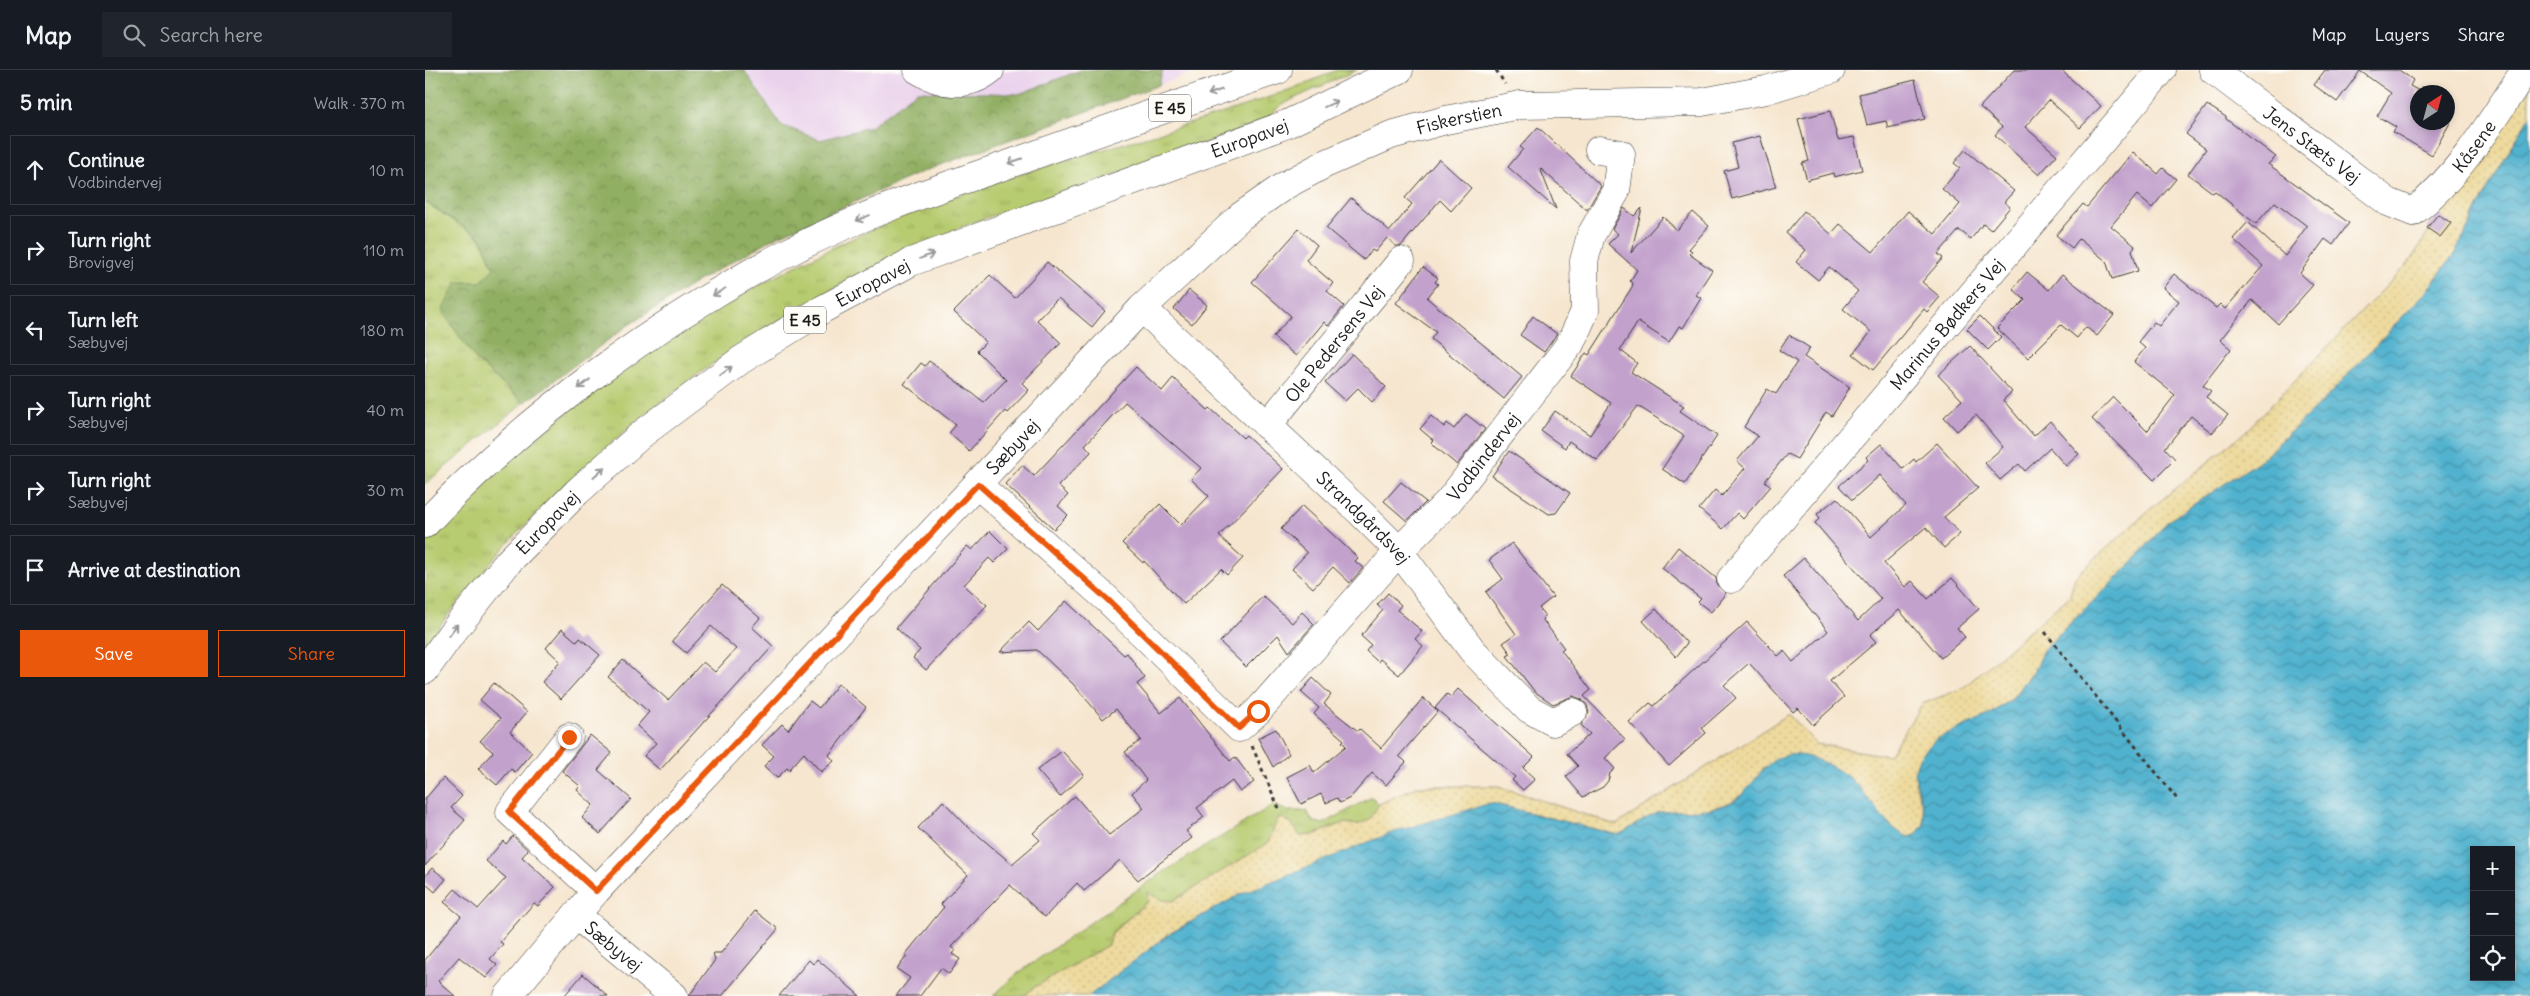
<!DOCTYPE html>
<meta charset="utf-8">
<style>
:root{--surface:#171b24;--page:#20242c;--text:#f1f3f6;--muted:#9ea1a6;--line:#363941;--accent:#ea580c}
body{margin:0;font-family:Delius,sans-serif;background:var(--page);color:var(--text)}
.controls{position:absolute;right:15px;bottom:15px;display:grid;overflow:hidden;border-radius:0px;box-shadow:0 2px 8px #0003}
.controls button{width:45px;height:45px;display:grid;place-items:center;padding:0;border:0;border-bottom:1px solid var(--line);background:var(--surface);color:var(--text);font:25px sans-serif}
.compass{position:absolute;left:1985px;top:15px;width:45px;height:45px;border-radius:50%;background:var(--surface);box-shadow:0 2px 8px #0003;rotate:36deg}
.stop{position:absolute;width:15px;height:15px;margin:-11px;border:4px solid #ea580c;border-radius:50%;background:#fff}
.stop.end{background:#ea580c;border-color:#fff;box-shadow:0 1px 5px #0008}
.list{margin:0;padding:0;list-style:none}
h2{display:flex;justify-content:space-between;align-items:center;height:65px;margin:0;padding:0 20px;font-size:21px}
h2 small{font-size:16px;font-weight:400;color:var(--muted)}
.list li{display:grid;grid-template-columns:32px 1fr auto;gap:15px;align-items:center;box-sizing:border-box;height:70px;margin:0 10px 10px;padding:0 10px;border:1px solid var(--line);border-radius:0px}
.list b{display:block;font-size:19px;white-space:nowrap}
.list p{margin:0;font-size:16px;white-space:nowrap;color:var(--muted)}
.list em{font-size:16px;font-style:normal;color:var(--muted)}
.actions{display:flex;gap:10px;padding:15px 20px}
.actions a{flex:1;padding:11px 0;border:1px solid var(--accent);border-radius:0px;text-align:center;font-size:18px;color:var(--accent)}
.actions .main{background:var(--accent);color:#fff}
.icon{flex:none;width:28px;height:28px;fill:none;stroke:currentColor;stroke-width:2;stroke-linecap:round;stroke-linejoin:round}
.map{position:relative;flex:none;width:2105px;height:926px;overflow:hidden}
header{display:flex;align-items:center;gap:30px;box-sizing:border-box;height:70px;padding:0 25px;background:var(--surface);border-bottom:1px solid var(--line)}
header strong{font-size:24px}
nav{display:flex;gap:28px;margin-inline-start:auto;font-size:18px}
.search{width:350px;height:45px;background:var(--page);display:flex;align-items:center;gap:12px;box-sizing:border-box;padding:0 18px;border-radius:0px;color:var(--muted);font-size:19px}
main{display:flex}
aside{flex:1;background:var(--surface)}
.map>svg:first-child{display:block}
.built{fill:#ead1ec}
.grass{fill:url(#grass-tufts);stroke:#6a7446}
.forest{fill:url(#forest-crowns);stroke:#56663f}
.sand{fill:url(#sand-dots);stroke:#857b5d}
.water{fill:url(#water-waves);stroke:#366776;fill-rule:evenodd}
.building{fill:#c2a1cc}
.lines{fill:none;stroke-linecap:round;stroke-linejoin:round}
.minor-casing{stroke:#3d3a37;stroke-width:29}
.major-casing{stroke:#3d3a37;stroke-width:29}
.path{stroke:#3d3a37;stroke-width:3;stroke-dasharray:4 4;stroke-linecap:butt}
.minor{stroke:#fff;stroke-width:28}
.major{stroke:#fff;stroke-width:28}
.oneway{stroke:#999}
.route{stroke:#ea580c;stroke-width:6}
.labels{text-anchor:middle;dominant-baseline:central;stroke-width:5;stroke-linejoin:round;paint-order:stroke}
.shield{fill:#fdfcf7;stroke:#605f5e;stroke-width:1}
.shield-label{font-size:16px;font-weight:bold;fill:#1c1c1c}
.street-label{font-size:18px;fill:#1c1c1c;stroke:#fdfcf7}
</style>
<header>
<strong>Map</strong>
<div class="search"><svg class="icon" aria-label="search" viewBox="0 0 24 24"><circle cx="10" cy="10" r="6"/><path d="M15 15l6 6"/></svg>Search here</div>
<nav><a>Map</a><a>Layers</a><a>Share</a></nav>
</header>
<main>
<aside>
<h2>5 min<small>Walk · 370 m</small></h2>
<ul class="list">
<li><svg class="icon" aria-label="ahead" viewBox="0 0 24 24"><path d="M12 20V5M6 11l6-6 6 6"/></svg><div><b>Continue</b><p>Vodbindervej</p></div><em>10 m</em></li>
<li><svg class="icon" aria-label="right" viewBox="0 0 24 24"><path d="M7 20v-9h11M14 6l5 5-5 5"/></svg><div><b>Turn right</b><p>Brovigvej</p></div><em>110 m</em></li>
<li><svg class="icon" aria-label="left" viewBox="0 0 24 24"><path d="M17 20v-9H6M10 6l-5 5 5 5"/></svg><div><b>Turn left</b><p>Sæbyvej</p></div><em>180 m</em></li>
<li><svg class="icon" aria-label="right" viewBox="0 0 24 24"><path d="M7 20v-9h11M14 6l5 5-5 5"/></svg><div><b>Turn right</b><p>Sæbyvej</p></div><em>40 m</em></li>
<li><svg class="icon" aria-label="right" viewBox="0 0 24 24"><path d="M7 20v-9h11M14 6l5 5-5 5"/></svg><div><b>Turn right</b><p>Sæbyvej</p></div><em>30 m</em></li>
<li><svg class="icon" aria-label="arrive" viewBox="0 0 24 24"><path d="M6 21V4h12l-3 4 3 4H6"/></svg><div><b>Arrive at destination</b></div></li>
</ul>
<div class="actions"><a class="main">Save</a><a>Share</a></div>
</aside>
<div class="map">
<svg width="2105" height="926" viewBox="0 0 2105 926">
<defs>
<pattern id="grass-tufts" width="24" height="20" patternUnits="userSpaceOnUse" patternTransform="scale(1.25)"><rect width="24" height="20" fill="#b7cb6f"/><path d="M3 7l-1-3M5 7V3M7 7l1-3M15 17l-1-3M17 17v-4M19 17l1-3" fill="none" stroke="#9dae60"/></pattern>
<pattern id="forest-crowns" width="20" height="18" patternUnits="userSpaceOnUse" patternTransform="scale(1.25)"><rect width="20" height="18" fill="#91af62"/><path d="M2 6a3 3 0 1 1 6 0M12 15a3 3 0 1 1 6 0" fill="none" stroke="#768e50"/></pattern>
<pattern id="sand-dots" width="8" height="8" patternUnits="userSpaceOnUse" patternTransform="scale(1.25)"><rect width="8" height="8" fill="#eeda9e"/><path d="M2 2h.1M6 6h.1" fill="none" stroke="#ccba88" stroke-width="1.8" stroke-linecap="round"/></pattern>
<pattern id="water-waves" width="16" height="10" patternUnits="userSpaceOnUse" patternTransform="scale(1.25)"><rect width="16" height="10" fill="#51b2cf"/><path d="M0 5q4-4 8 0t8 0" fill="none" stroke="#4290a7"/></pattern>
</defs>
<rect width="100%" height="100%" fill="#fdfcf7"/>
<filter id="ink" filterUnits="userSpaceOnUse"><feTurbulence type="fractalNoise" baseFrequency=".02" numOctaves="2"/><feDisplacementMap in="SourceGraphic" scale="10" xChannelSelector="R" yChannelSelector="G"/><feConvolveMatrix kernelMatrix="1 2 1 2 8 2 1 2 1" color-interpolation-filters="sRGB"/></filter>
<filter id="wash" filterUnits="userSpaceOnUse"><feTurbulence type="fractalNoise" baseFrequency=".0096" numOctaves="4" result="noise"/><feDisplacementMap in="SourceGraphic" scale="20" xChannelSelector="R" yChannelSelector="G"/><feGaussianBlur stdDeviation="1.12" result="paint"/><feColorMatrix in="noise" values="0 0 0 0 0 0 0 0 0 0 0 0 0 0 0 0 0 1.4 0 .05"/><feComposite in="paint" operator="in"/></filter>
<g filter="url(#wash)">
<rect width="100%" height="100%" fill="#f6e6cf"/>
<!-- built -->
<g class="built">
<polygon points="319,0 656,0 594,24 492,21 445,57 395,70 356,55"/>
<polygon points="738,0 776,0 734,15"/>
</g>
<!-- grass -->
<g class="grass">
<path d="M912 0H932L868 29 854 37 838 52C779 73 720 94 661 115 618 129 574 142 532 159 320 249 135 389 0 576V473C152 311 345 190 554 118 673 77 797 51 912 0Z"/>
<polygon points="0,132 56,168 69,199 56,212 51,290 99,333 0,414"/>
<polygon points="947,727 954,734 946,749 933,755 919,753 888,765 875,766 865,752 844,773 748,831 723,831 687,862 683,875 610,917 599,926 568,926 592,904 732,806 848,735 863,741 882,741 887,751 898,754"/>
</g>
<!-- forest -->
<polygon class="forest" points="0,0 319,0 356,55 395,70 445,57 492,21 594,24 656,0 738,0 734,15 499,101 349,168 273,211 202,256 99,333 51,290 17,241 32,212 56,212 69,198 56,168 0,132"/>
<!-- sand -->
<path class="sand" d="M2105 6V45L2065 115 2030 183 2000 223 1901 328 1836 390 1742 452 1709 491 1618 580 1609 601 1586 629 1566 644 1511 669 1490 713 1498 738 1499 754 1491 765 1484 767 1474 764 1457 746 1340 696 1323 720 1304 733 1276 741 1235 742 1193 765 1066 733 878 799 816 824 744 864 664 926H599L610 917 683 875 687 863 723 831 722 822 736 830 748 831 843 773 853 748C865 748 869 757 875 766L888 765 919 753 933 755 945 749 954 734 993 716H1073L1191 755 1364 644 1391 674 1464 686 1497 634 1538 618 1645 526 1650 507 1722 442 1820 362 1983 194Z"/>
<!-- water -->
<path class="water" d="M2105 45V926H664L744 864 816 824 966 763 1066 733 1193 765C1206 759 1223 745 1237 742 1260 739 1283 743 1305 733 1328 722 1334 693 1359 686 1377 681 1401 692 1416 702 1444 719 1456 757 1484 767L1491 765 1499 754 1498 738 1489 702 1495 686 1511 669 1566 644 1587 629 1609 601 1618 580 1709 491 1742 452 1836 390 1901 328 2000 223 2030 183 2065 115ZM2049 780H2086V907H2049Z"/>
<g id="blocks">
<!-- building -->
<g class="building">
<polygon points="1589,0 1636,0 1676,36 1655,58 1624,30 1600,57 1632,85 1614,105 1570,65 1577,57 1555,37"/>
<polygon points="1900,0 1974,0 1988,10 1985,16 1996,22 1992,22 1992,52 2022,52 2022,49 2026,51 2007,85 1968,62 1971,57 1952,46 1966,23 1935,1 1912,32 1889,15"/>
<polygon points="1490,10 1500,49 1463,58 1461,51 1442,55 1434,24"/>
<polygon points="1782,35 1801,47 1801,49 1851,87 1843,94 1924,153 1908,175 1900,169 1875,203 1888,215 1853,254 1827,230 1795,270 1806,279 1778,315 1786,321 1781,327 1803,345 1787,363 1766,346 1740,378 1750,389 1729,410 1667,349 1688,327 1722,361 1750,325 1709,292 1720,278 1713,272 1729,252 1734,256 1754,231 1738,218 1749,204 1791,238 1795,234 1800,239 1838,196 1808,169 1823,152 1860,186 1882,156 1850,132 1831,154 1790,121 1788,123 1763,104 1781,79 1761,64"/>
<polygon points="1405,41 1413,70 1429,67 1437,100 1409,107 1408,103 1382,110 1377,93 1384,91 1373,49"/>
<polygon points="1113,57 1176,116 1162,140 1115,98 1131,139 1083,97 1098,79 1095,77"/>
<polygon points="1335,66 1351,117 1307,129 1299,101 1313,97 1307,73"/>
<polygon points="1540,80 1589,121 1579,132 1585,137 1566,160 1558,154 1546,169 1534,160 1513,184 1518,188 1497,212 1515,227 1502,242 1499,239 1448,300 1428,284 1446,262 1418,239 1433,221 1404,197 1393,210 1371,192 1381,180 1361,163 1379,141 1406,164 1415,154 1448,182 1483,141 1510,164 1535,134 1517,119 1535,98 1529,93"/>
<polygon points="1708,82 1733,104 1738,98 1751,109 1727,138 1712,125 1686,156 1710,176 1707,180 1713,201 1687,209 1681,191 1654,169 1647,178 1631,165 1658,134 1662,137"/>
<polygon points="1014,89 1046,118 1026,141 1015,130 976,176 971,176 962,168 950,182 947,180 939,190 901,158 926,128 965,161 987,134 980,128"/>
<polygon points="1199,138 1209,146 1217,138 1206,183 1238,147 1252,160 1268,142 1284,156 1264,179 1267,181 1264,184 1287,200 1271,225 1276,228 1258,258 1254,256 1244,272 1213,252 1195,280 1212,293 1206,302 1259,336 1255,341 1292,366 1260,414 1237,399 1259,366 1213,336 1172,390 1144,371 1140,378 1116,361 1130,341 1165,365 1186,333 1146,306 1161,283 1164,285 1207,217 1208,213 1205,211 1212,200 1183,174 1193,164 1187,159"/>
<polygon points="2013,144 2026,153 2015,167 2002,158"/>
<polygon points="874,159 892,175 881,190 908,213 902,221 919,236 903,256 899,252 871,286 848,267 866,246 827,212"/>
<polygon points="622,192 680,241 667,257 633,228 612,250 636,273 597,313 604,320 582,343 580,341 544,381 524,363 531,355 479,314 496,293 500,296 504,291 559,332 581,310 552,281 561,272 529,242 565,205 590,228"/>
<polygon points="998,197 1013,208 1010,212 1013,214 1002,228 1097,307 1079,329 1006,269 1011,262 971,233"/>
<polygon points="1602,202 1624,220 1637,204 1689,245 1672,266 1661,257 1652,268 1636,255 1603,288 1572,258 1600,230 1588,219"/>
<polygon points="764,220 782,235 767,254 749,239"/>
<polygon points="1108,246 1132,264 1119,282 1095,265"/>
<polygon points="1555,246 1576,267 1563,280 1542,259"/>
<polygon points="1364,265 1385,278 1379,287 1425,317 1407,346 1401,342 1372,389 1362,384 1340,411 1346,416 1318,449 1312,443 1298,459 1274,439 1290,420 1297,426 1320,398 1312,391 1333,366 1319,357 1342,319 1351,324 1372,292 1354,280"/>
<polygon points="1545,276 1587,322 1578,330 1609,366 1625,351 1654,384 1641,396 1625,378 1600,401 1594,394 1575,410 1560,393 1578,377 1551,345 1532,361 1519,347 1537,330 1513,305"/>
<polygon points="927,284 961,317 947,332 933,318 920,331 900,313"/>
<polygon points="711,297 737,321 748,308 783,340 785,338 818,368 821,365 858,399 794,466 818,488 802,505 796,499 759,534 719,491 718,493 697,473 735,434 756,455 784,426 766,409 776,398 700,332 660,375 666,382 633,416 643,425 633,436 643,445 629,459 580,414 597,395 609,406"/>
<polygon points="1041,344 1060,359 1032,395 1012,378 1006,372 1008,370 995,359 1006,346 1019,357 1022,353 1029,359"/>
<polygon points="1512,373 1553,418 1519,447 1535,464 1519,478 1501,457 1459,493 1480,517 1487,511 1503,529 1527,508 1554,539 1532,558 1540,567 1516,588 1474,540 1445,565 1451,572 1405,611 1419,627 1388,655 1373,638 1368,642 1324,593 1299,615 1311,628 1277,658 1281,663 1244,696 1204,652 1225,633 1229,636 1322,552 1353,586 1359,581 1368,592 1403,561 1358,506 1379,488 1433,551 1456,529 1390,453 1395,448 1392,444 1412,428 1446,467 1481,435 1455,405 1427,430 1414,416 1443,390 1441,387 1456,374 1478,399 1489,389 1491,392"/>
<polygon points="1084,381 1145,423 1131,443 1124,444 1067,406"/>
<polygon points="976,412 1001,432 982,451 959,431"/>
<polygon points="877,436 933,488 930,491 938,498 925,513 908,497 888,518 867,499 882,483 856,459"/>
<polygon points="565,461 583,479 569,493 564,488 539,515 562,535 501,600 488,588 495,580 471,558 542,476 547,480"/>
<polygon points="1087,473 1128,527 1114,538 1120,546 1117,549 1139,578 1136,580 1166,620 1159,626 1200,669 1180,688 1190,699 1185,703 1183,711 1178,717 1158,727 1141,707 1153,696 1142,684 1165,664 1156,655 1164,643 1162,635 1156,629 1148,626 1128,634 1110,622 1082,586 1086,584 1078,573 1091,564 1061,522 1078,509 1064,490"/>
<polygon points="1253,477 1291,508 1292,515 1301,523 1286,542 1273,532 1276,529 1237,498"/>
<polygon points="297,515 335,548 327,557 348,576 235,700 219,686 231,673 212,656 224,642 183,607 198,590 243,630 278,592 290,602 311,579 286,556 261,583 247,571"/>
<polygon points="963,523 976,535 972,540 997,561 990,569 998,576 974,605 955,589 953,592 941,581 946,575 936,566 958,540 952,535"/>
<polygon points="838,526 867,553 877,542 889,554 864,582 853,565 821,597 795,572"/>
<polygon points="641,531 699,585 702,583 720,608 712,614 736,643 755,628 805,691 810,687 829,712 815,722 807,711 772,738 779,747 761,761 767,768 713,810 695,790 659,821 652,813 620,847 585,815 526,877 530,880 527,884 535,889 524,904 516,898 495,926 471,926 485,908 472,899 482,886 480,885 519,837 516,834 543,805 493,758 518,731 541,755 587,794 615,770 608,763 650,726 684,765 719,738 707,723 721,710 700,682 716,670 691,639 678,649 648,614 612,580 575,582 604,552 613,561"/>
<polygon points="1231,539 1262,573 1251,587 1218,551"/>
<polygon points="137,559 152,572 155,568 175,585 136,629 117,612 135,591 121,578"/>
<polygon points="888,608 906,625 899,634 933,661 935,659 956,678 998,628 1013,641 974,686 981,692 961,715 947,703 925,728 915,733 912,728 901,733 896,724 876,734 862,707 885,695 889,703 921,676 917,672 919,670 889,644 894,638 876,622"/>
<polygon points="69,613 102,642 85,662 107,682 90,702 86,699 72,715 53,699 68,682 55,671 76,648 55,630"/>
<polygon points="413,614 441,637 404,685 409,691 396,702 379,683 364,700 362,698 352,708 339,696 349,686 337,675 357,654 363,660 385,631 394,638"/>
<polygon points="1033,619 1109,687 1098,698 1110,709 1098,720 1087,710 1090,707 1010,638 1022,624 1026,627"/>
<polygon points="851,659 864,684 848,697 833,668"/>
<polygon points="165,665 187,683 173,700 206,729 175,764 157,748 168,735 152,720 155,716 137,701"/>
<polygon points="637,681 659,705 635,727 612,700"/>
<polygon points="18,708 37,726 26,738 40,750 0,796 0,729"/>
<polygon points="88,766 103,780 97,787 130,817 113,836 109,833 75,872 78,874 65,889 72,895 61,908 34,887 13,911 30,926 0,926 0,890 36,846 19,832 30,819 53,839 81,808 61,791 78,771 81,774"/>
<polygon points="7,798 21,809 10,822 0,813 0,806"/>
<polygon points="330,841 353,859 297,926 264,926 290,890 288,883 296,883"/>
<polygon points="392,889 435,926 354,926 384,890 388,894"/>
<polygon points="158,904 183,926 139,926"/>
</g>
</g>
</g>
<g filter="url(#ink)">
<use href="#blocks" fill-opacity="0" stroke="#3d3a37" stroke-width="1"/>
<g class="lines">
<defs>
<g id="minor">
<path d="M493 0C517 15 542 18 565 0"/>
<path id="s1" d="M1788 0 1963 132 1988 142C2035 105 2067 50 2100 0"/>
<path id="s2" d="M717 238 936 443 974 481 1047 580 1104 639 1128 652 1148 642"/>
<path id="s3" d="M842 356 976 191"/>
<path id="s4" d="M553 415 683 530 814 658 833 641 974 481 1023 432 1145 274 1160 241 1159 191 1166 165 1191 121 1196 84 1174 80"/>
<path id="s5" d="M1306 509 1737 0"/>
<polyline points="144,667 85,742 171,821"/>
<path id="s6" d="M151 845 249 926"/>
<path id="s7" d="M83 926 171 821 717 238 816 146 859 116 900 94 966 65 1021 50 1095 35 1277 32 1341 20 1406 0"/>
</g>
<g id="major">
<path d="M0 454C97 350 235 250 360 184 434 145 514 118 593 91 679 60 766 30 853 0"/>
<path id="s8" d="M0 600 26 564 84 491 152 422 217 364 316 290 398 239 486 192 862 54 974 0"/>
</g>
</defs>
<!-- minor casing -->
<use href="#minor" class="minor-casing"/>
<!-- major casing -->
<use href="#major" class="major-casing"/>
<!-- path -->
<g class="path">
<polyline points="1071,0 1080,14"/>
<polyline points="1620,562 1752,729"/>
<polyline points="827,676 855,741"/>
</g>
<!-- minor -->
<use href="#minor" class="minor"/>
<!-- major -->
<use href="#major" class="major"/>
</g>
<!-- one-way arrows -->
<defs><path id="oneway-shaft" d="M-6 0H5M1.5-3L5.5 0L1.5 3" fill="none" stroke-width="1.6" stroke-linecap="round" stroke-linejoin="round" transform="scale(1.25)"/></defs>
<g class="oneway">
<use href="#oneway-shaft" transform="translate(790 22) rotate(161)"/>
<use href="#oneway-shaft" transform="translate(906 34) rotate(-25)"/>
<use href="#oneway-shaft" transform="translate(590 91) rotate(161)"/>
<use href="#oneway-shaft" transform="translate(438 148) rotate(158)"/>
<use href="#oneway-shaft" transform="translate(502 186) rotate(-21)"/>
<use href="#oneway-shaft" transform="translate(294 222) rotate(150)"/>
<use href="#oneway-shaft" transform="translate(301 301) rotate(-37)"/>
<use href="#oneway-shaft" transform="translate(159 314) rotate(142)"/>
<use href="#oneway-shaft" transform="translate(174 402) rotate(-42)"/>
<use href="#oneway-shaft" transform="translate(28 560) rotate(-52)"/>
</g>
</g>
<g class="lines" filter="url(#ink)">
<!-- route -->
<polyline class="route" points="144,667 84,742 171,821 553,414 683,530 814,658 833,641"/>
</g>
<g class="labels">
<!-- shield labels -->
<g class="shield">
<rect x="724" y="24.5" width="42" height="27" rx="4"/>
<rect x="359" y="236.5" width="42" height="27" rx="4"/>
</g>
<g class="shield-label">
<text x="745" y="38">E 45</text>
<text x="380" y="250">E 45</text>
</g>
<!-- street labels -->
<g class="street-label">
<text stroke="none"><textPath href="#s7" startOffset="1312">Fiskerstien</textPath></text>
<text stroke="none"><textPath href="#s8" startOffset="1002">Europavej</textPath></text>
<text stroke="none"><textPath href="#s1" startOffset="124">Jens Stæts Vej</textPath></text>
<text stroke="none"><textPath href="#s1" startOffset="336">Kåsene</textPath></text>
<text stroke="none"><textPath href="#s8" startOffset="598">Europavej</textPath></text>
<text stroke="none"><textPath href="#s5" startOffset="334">Marinus Bødkers Vej</textPath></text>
<text stroke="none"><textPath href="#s3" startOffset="106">Ole Pedersens Vej</textPath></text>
<text stroke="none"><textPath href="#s7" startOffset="746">Sæbyvej</textPath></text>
<text stroke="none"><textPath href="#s4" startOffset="722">Vodbindervej</textPath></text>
<text stroke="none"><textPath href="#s2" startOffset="305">Strandgårdsvej</textPath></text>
<text stroke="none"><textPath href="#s8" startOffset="192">Europavej</textPath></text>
<text stroke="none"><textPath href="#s6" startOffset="49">Sæbyvej</textPath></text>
</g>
</g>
</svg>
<div class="controls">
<button>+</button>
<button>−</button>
<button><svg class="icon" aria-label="locate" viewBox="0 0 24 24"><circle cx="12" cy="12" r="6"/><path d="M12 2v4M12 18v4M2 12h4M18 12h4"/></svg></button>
</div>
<svg class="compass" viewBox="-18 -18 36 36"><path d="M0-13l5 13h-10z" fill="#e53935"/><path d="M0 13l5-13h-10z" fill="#9ea1a6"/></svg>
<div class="stop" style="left:833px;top:641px"></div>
<div class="stop end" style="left:144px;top:667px"></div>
</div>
</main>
